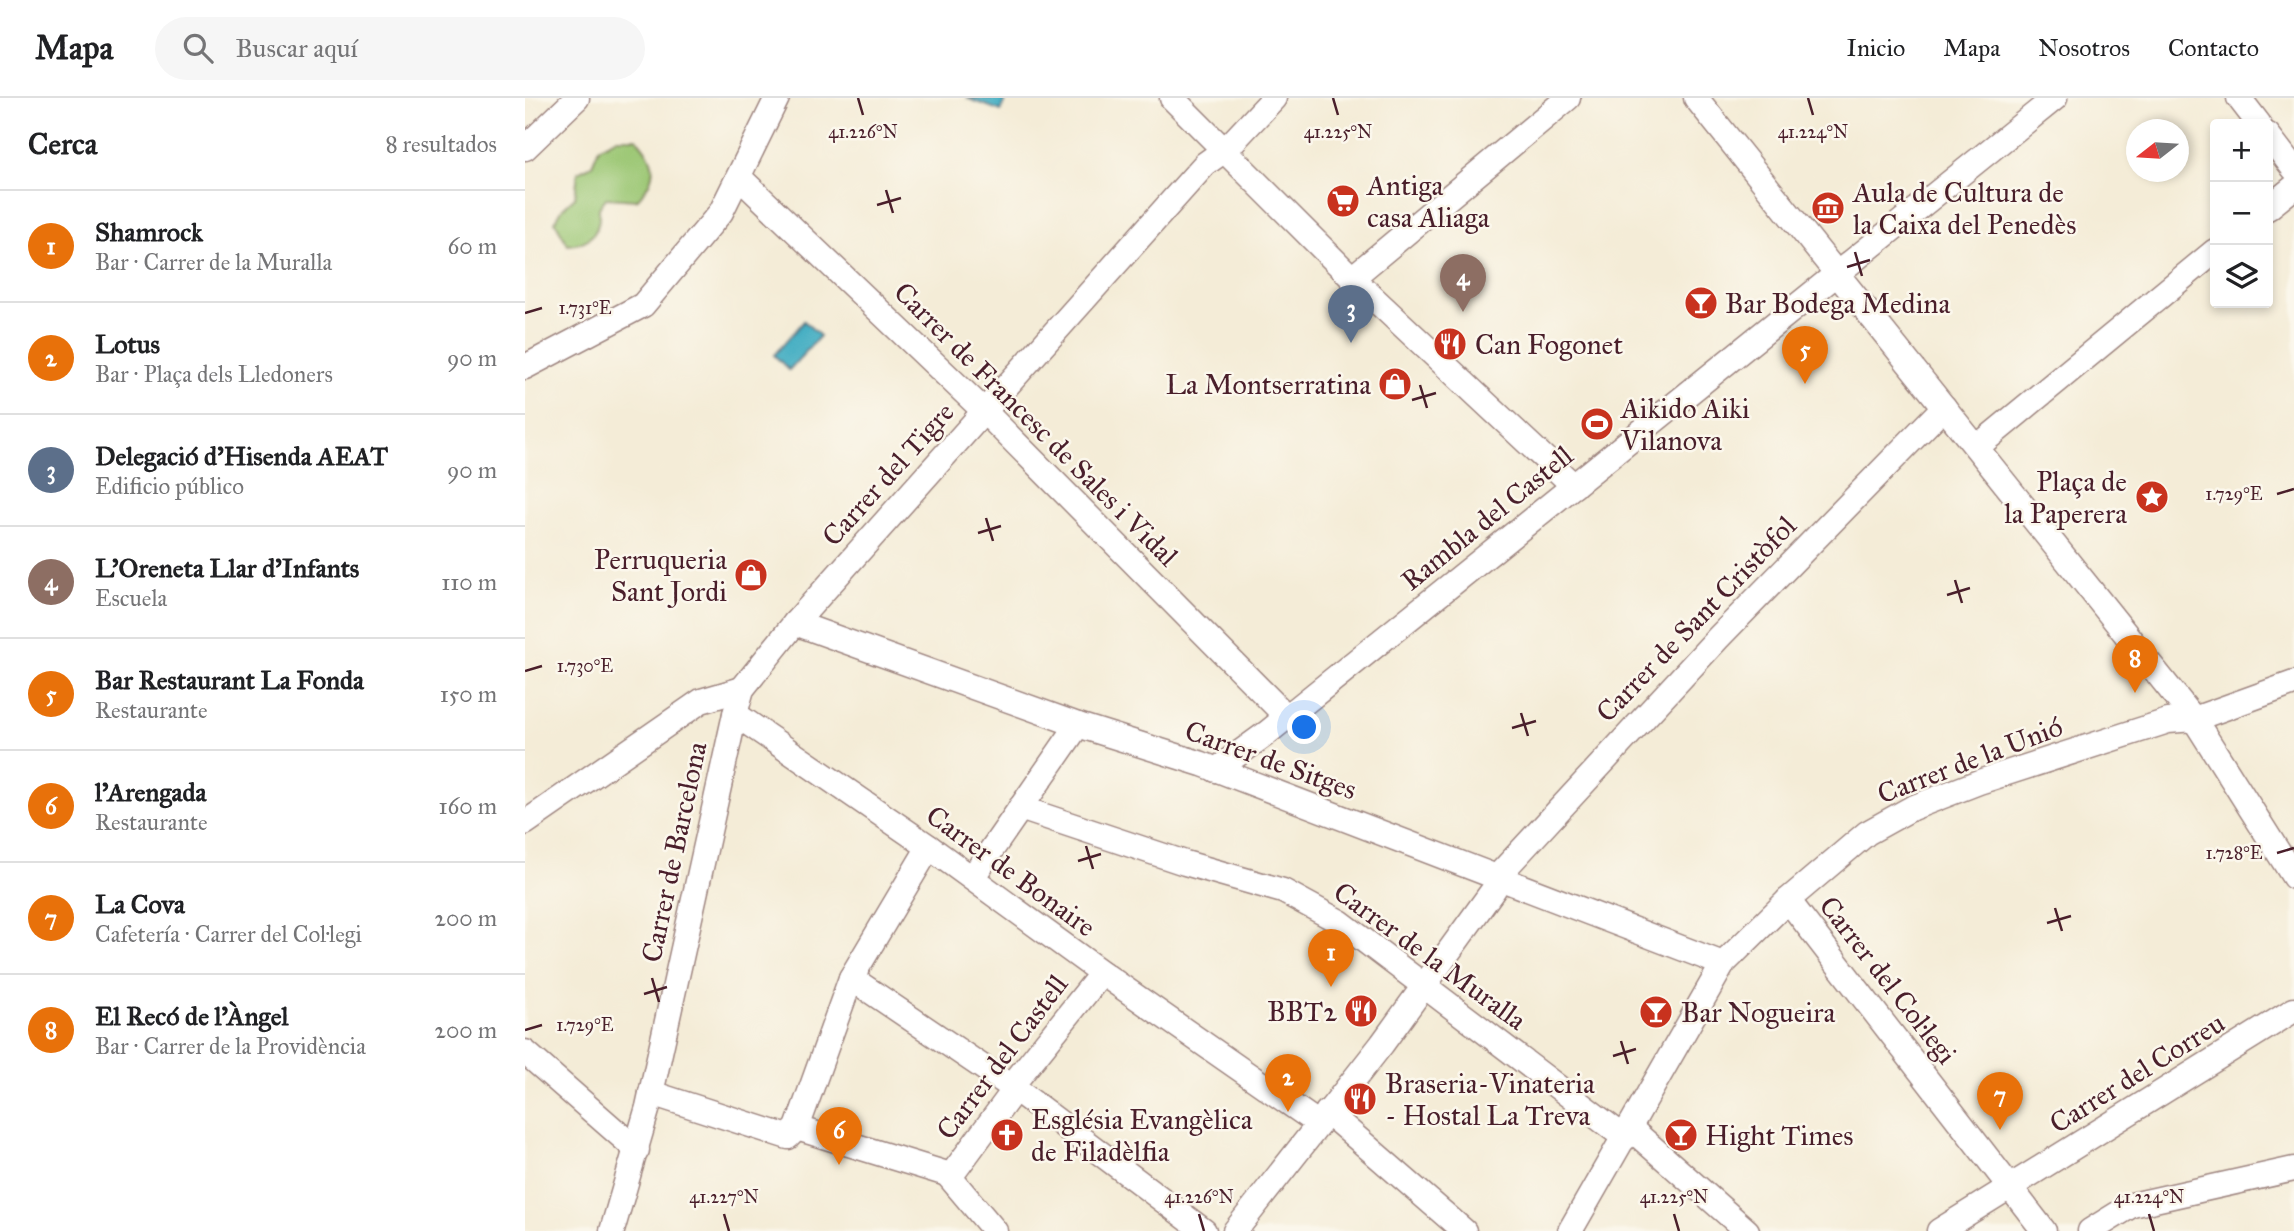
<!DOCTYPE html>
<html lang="es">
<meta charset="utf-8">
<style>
:root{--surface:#fff;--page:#f6f6f6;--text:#202124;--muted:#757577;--line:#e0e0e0;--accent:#c8321e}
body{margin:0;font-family:"IM FELL Great Primer",serif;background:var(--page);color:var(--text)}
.controls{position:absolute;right:21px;top:21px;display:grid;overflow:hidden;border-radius:7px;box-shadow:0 4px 10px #0003}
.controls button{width:63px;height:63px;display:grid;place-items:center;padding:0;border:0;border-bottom:2px solid var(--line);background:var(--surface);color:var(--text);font:35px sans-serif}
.compass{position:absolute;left:1601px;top:21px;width:63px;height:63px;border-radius:50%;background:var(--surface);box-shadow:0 4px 10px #0003;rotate:253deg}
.you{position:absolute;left:780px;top:630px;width:24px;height:24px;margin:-18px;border:5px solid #fff;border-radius:50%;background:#1a73e8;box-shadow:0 0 0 10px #1a73e833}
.badge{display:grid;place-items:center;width:46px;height:46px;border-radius:50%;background:var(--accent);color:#fff;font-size:23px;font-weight:700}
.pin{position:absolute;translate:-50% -58px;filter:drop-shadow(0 2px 4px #0008)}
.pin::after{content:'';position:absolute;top:37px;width:24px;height:21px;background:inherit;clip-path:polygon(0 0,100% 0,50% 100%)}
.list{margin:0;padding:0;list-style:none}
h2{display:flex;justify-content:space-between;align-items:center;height:91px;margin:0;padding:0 28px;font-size:30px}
h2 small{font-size:23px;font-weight:400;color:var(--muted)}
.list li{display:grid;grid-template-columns:46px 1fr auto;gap:21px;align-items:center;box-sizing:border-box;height:112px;padding:0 28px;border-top:2px solid var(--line)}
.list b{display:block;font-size:26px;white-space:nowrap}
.list p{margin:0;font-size:23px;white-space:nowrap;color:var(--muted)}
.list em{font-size:23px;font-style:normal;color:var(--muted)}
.icon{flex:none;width:38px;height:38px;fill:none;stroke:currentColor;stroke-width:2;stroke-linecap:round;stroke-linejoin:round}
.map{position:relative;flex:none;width:1769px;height:1133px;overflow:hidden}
header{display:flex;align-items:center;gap:42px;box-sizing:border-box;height:98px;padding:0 35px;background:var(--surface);border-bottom:2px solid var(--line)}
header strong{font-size:33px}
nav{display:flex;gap:38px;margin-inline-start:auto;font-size:24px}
.search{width:490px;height:63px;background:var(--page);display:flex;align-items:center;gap:18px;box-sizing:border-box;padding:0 24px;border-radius:38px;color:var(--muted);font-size:26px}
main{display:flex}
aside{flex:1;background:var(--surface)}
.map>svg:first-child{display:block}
.green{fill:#9cc774;stroke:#737350;stroke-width:2}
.water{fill:#43adc2;stroke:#466676;stroke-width:2}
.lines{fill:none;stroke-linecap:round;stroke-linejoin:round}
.minor-casing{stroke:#9f8681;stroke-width:27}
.minor{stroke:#fff;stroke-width:24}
.ticks{fill:none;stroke:#4a1f2b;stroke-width:2.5}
.labels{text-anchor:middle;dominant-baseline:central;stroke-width:5;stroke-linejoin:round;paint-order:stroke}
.poi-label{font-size:28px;fill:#4a1f2b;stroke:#fbf7ec;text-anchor:start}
.street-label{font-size:28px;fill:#4a1f2b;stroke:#fbf7ec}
.ticks-label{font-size:18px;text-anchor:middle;fill:#4a1f2b;stroke:#fbf7ec;stroke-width:5;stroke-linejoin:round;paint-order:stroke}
</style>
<header>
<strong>Mapa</strong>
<div class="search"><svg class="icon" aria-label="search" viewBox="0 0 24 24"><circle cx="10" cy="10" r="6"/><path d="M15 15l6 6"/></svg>Buscar aquí</div>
<nav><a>Inicio</a><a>Mapa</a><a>Nosotros</a><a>Contacto</a></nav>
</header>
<main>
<aside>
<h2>Cerca<small>8 resultados</small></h2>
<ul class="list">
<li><span class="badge" style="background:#e8710a">1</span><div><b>Shamrock</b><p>Bar · Carrer de la Muralla</p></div><em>60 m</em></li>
<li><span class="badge" style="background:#e8710a">2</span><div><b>Lotus</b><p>Bar · Plaça dels Lledoners</p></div><em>90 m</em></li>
<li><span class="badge" style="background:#5c6f8a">3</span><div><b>Delegació d'Hisenda AEAT</b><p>Edificio público</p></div><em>90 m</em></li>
<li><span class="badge" style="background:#8d6e63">4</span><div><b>L'Oreneta Llar d'Infants</b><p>Escuela</p></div><em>110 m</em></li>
<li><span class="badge" style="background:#e8710a">5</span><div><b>Bar Restaurant La Fonda</b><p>Restaurante</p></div><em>150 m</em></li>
<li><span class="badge" style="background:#e8710a">6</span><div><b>l'Arengada</b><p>Restaurante</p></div><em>160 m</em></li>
<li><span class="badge" style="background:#e8710a">7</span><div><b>La Cova</b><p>Cafetería · Carrer del Col·legi</p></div><em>200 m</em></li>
<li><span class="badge" style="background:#e8710a">8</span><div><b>El Recó de l'Àngel</b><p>Bar · Carrer de la Providència</p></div><em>200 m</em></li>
</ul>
</aside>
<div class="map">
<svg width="1769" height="1133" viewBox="0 0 1769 1133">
<rect width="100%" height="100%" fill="#fbf7ec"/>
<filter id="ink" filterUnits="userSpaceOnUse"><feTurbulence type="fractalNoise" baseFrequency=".0143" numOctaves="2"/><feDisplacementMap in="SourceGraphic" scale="14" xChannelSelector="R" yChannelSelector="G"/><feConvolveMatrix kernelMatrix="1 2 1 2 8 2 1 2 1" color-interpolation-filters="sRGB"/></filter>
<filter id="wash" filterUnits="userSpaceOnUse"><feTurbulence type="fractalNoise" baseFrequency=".00686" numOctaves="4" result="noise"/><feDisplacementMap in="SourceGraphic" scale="28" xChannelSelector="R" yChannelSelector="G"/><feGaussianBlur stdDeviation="1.57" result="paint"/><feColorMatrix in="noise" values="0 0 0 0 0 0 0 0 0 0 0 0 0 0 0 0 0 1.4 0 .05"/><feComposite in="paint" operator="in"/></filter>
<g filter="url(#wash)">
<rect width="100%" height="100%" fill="#f4ecd7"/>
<!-- green -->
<path class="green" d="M92 40H111C132 63 134 78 112 102L81 100 74 110C76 133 67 145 43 147L30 124 38 110 50 99 53 74 67 67 74 50Z"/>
<!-- water -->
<g class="water">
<polygon points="441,0 481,0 476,13"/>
<polygon points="279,223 295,238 264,272 249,257"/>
</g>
</g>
<g filter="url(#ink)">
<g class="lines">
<defs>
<g id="minor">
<polyline points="647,0 827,180 1049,388"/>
<polyline points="1171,0 1669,621 1769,779"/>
<polyline points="1714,0 1734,26"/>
<polyline points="1743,37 1769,71"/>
<polyline points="0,50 52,0"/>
<polyline points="214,79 459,313 762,619"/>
<polyline points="1743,110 1769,89"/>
<polyline points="827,180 1043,0"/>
<polyline points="0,269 118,207 196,114 252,0"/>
<polyline points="1452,349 1690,153"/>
<polyline points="270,525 553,627 677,666 1198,866"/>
<polyline points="210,616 404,749 577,875 794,1026"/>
<polyline points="691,672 742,635 1530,0"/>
<polyline points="495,710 660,765 758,793 815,824 1100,1040"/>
<polyline points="0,725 176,603 217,591"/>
<polyline points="447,780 553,627"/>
<polyline points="1263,802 1519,1133"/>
<polyline points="326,880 490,991 679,1133"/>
<polyline points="0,954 112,1052"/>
<polyline points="126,995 263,1039 272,1030 326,880 404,749"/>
<polyline points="802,1014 939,1133"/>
<polyline points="272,1030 422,1076 470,1133"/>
<polyline points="1105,1030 1222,1133"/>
<polyline points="425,1079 490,991 492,981 577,875"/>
<polyline points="87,1133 123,1009 210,616 217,591 270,525 680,66 701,51 749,0"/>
<polyline points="710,1133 857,946 969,791 972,779 1193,540 1419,309"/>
<polyline points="1045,1133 1198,866 1263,802 1342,735 1387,710 1454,684 1643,623 1669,621 1769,585"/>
<polyline points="1414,1133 1769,912"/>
<polyline points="1565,1133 1607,1107 1769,1071"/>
</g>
</defs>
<!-- minor casing -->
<use href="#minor" class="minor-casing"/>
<!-- minor -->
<use href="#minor" class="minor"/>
</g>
</g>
<!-- ticks -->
<path class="ticks" d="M333 0 338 17M808 0 813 17M1283 0 1288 17M361 92 368 115M352 107 376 100M1330 154 1337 178M1322 169 1345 162M0 215 17 210M895 287 902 310M887 302 911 295M1752 396 1769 391M461 420 468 443M453 435 476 428M1430 482 1437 505M1422 497 1445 490M0 573 17 568M996 615 1003 638M987 630 1011 623M561 748 568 771M1752 755 1769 750M553 763 576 756M1530 810 1537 833M1522 825 1546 818M127 880 134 904M119 896 142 889M0 932 17 927M1096 943 1103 966M1088 958 1111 951M199 1116 204 1133M674 1116 679 1133M1149 1116 1154 1133M1624 1116 1629 1133"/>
<!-- icons -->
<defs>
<symbol id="supermarket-disc" viewBox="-11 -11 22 22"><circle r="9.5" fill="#c8321e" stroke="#fbf7ec"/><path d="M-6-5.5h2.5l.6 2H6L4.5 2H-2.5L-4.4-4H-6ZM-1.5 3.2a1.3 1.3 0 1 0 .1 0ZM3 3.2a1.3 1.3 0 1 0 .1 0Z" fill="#fff"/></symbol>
<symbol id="museum-disc" viewBox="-11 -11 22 22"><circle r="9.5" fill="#c8321e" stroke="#fbf7ec"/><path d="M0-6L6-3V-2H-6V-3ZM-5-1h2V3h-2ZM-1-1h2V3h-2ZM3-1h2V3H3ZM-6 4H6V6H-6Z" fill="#fff"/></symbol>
<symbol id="bar-disc" viewBox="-11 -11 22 22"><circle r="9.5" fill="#c8321e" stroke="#fbf7ec"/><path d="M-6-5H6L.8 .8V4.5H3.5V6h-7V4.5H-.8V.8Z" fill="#fff"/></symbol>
<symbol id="restaurant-disc" viewBox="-11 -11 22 22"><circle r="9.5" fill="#c8321e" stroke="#fbf7ec"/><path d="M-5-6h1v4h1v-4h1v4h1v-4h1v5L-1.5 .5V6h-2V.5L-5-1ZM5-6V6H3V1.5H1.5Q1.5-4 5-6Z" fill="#fff"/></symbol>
<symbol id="shop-disc" viewBox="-11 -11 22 22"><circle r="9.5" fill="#c8321e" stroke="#fbf7ec"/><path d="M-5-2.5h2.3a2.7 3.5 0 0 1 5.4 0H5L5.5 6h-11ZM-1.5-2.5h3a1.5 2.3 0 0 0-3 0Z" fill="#fff"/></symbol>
<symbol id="stadium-disc" viewBox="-11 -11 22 22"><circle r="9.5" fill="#c8321e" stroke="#fbf7ec"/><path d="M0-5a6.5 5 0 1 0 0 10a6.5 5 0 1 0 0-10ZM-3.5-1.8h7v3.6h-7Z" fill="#fff"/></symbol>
<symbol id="sight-disc" viewBox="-11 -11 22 22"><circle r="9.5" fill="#c8321e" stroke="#fbf7ec"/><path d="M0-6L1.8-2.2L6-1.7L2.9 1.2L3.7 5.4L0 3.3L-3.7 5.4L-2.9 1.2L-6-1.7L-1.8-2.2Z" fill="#fff"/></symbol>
<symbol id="church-disc" viewBox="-11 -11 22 22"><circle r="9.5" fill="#c8321e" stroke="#fbf7ec"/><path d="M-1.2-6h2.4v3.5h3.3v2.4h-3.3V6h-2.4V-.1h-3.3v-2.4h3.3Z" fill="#fff"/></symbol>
</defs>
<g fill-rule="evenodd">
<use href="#supermarket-disc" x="799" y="84" width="38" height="38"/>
<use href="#museum-disc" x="1284" y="91" width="38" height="38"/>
<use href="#bar-disc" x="1157" y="186" width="38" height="38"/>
<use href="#restaurant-disc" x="906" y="227" width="38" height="38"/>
<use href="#shop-disc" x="851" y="267" width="38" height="38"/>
<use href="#stadium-disc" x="1053" y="307" width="38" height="38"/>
<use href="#sight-disc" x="1608" y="380" width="38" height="38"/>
<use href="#shop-disc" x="207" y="458" width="38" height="38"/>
<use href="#restaurant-disc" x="817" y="894" width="38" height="38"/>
<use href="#bar-disc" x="1112" y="895" width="38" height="38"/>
<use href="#restaurant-disc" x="816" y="982" width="38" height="38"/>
<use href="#church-disc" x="463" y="1018" width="38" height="38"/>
<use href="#bar-disc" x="1137" y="1018" width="38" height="38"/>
</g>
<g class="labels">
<!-- poi labels -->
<g class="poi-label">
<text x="842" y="87">Antiga<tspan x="842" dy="32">casa Aliaga</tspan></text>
<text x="1328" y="94">Aula de Cultura de<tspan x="1328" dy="32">la Caixa del Penedès</tspan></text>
<text x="1200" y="205">Bar Bodega Medina</text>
<text x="950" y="246">Can Fogonet</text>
<text x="846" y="286" text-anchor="end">La Montserratina</text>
<text x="1096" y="310">Aikido Aiki<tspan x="1096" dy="32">Vilanova</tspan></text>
<text x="1602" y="383" text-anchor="end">Plaça de<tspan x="1602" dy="32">la Paperera</tspan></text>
<text x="202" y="461" text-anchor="end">Perruqueria<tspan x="202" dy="32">Sant Jordi</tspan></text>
<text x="812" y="913" text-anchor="end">BBT2</text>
<text x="1156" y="914">Bar Nogueira</text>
<text x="860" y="985">Braseria-Vinateria<tspan x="860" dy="32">- Hostal La Treva</tspan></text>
<text x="506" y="1021">Església Evangèlica<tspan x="506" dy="32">de Filadèlfia</tspan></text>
<text x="1180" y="1037">Hight Times</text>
</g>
<!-- street labels -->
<g class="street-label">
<text transform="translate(511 326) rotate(45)">Carrer de Francesc de Sales i Vidal</text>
<text transform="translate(363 376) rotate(-48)">Carrer del Tigre</text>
<text transform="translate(962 420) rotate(-39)">Rambla del Castell</text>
<text transform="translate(1171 521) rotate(-46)">Carrer de Sant Cristòfol</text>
<text transform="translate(746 662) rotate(20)">Carrer de Sitges</text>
<text transform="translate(1445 662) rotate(-21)">Carrer de la Unió</text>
<text transform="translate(149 754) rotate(-78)">Carrer de Barcelona</text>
<text transform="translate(486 773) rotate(36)">Carrer de Bonaire</text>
<text transform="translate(905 858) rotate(36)">Carrer de la Muralla</text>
<text transform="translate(1363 882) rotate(52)">Carrer del Col·legi</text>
<text transform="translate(477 959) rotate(-53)">Carrer del Castell</text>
<text transform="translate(1612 975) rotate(-32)">Carrer del Correu</text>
</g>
</g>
<g class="ticks-label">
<text x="338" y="40">41.226°N</text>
<text x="813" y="40">41.225°N</text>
<text x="1288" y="40">41.224°N</text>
<text x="60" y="216">1.731°E</text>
<text x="1709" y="402">1.729°E</text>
<text x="60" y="574">1.730°E</text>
<text x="1709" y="761">1.728°E</text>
<text x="60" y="933">1.729°E</text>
<text x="199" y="1105">41.227°N</text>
<text x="674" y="1105">41.226°N</text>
<text x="1149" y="1105">41.225°N</text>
<text x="1624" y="1105">41.224°N</text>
</g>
</svg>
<div class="controls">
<button>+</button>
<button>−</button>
<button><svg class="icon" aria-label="layers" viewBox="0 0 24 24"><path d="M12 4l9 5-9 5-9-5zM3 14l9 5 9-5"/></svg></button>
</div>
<svg class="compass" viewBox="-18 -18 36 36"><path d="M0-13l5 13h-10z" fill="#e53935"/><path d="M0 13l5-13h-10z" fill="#757577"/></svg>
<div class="you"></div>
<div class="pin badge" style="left:806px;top:889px;background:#e8710a">1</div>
<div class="pin badge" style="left:763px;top:1014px;background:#e8710a">2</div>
<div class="pin badge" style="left:826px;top:245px;background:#5c6f8a">3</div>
<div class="pin badge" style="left:938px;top:214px;background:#8d6e63">4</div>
<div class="pin badge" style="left:1280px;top:286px;background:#e8710a">5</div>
<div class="pin badge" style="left:314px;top:1067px;background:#e8710a">6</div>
<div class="pin badge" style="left:1475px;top:1032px;background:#e8710a">7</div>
<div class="pin badge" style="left:1610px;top:595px;background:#e8710a">8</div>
</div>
</main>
